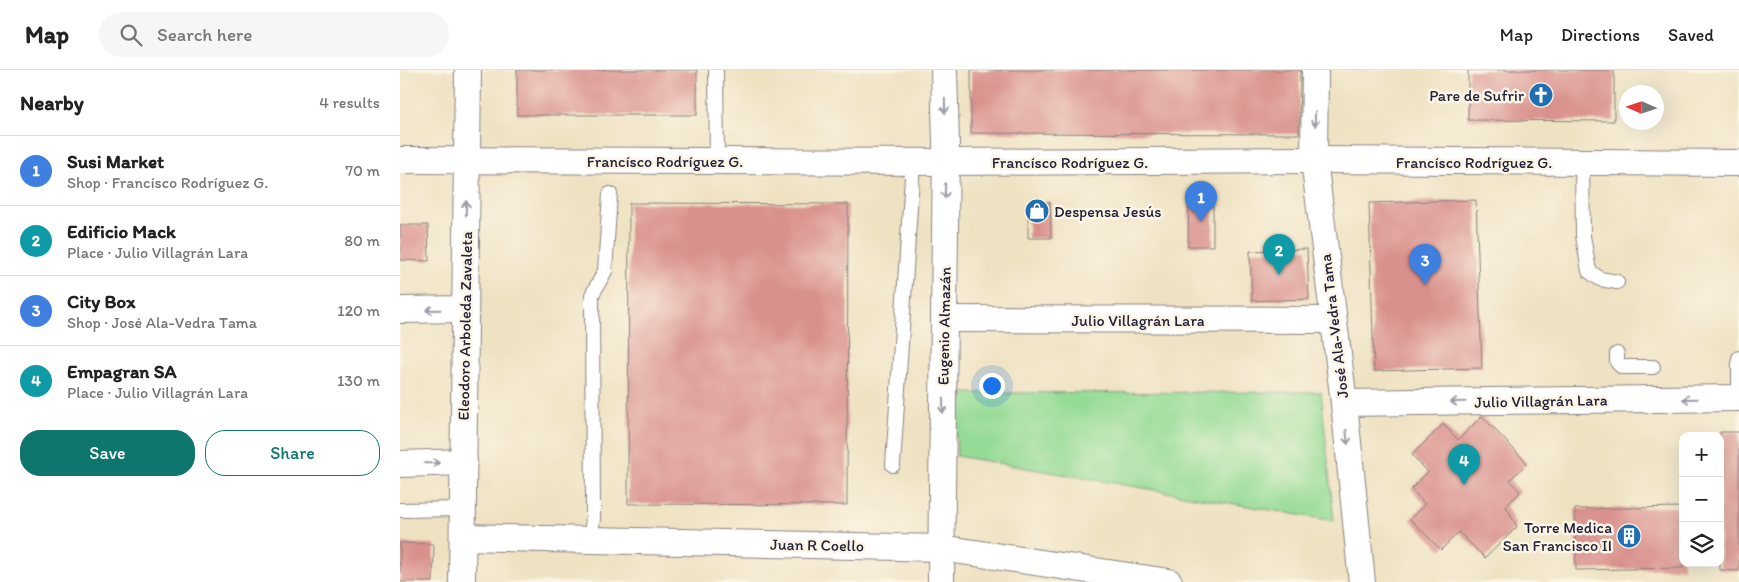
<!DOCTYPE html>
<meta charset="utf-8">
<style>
:root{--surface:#fff;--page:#f6f6f6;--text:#222;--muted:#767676;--line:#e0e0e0;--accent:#0f766e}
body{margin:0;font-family:Itim,sans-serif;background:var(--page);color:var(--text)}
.controls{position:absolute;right:15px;bottom:15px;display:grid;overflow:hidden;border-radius:10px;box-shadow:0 5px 20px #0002}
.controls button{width:45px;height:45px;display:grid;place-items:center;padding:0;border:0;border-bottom:1px solid var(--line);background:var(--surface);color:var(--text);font:25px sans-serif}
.compass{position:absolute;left:1219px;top:15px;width:45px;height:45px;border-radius:50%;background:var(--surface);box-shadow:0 5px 20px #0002;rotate:273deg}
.you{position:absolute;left:591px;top:315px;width:18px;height:18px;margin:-12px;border:4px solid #fff;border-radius:50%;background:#1a73e8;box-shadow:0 0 0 8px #1a73e833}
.badge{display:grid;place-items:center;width:32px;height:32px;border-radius:50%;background:var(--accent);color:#fff;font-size:16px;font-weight:700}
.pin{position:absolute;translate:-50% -41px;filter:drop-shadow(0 1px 2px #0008)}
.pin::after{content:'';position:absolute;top:26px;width:18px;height:15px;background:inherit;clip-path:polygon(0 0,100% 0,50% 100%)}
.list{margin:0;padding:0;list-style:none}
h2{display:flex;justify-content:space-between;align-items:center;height:65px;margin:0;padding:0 20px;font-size:21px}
h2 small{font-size:16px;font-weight:400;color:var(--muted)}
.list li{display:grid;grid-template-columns:32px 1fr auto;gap:15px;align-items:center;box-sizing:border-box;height:70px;padding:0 20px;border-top:1px solid var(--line)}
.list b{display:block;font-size:19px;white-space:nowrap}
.list p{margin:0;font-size:16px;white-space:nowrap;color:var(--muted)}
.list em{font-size:16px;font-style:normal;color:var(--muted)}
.actions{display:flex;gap:10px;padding:15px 20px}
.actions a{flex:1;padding:11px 0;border:1px solid var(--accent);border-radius:20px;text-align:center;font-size:18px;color:var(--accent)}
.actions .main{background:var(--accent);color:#fff}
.icon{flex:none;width:28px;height:28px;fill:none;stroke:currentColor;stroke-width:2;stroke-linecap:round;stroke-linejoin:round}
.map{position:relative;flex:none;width:1339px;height:512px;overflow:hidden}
header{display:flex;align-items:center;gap:30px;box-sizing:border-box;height:70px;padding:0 25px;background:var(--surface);border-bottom:1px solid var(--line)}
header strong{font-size:24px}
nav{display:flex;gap:28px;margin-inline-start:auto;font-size:18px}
.search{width:350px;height:45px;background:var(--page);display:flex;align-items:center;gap:12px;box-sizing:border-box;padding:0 18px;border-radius:28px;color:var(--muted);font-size:19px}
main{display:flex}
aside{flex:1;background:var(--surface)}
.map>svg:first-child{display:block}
.green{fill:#94db95;stroke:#5b7e68}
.building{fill:#d9918d}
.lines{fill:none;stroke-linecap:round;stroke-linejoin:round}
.service-casing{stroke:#88827f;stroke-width:16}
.minor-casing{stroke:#88827f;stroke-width:28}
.service{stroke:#fff;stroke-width:14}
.minor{stroke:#fff;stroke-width:26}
.oneway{stroke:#9c9ca7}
.labels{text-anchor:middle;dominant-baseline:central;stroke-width:5;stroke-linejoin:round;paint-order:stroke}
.poi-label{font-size:16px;fill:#22223b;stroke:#fcf5e5;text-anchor:end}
.street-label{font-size:16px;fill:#22223b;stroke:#fcf5e5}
</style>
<header>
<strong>Map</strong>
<div class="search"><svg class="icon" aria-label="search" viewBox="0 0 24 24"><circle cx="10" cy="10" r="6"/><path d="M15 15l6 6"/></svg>Search here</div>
<nav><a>Map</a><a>Directions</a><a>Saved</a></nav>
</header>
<main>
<aside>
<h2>Nearby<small>4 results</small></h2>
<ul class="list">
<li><span class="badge" style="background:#3f7fe0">1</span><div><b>Susi Market</b><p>Shop · Francísco Rodríguez G.</p></div><em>70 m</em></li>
<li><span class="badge" style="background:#0f9aa8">2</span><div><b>Edificio Mack</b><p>Place · Julio Villagrán Lara</p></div><em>80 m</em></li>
<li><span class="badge" style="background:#3f7fe0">3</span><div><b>City Box</b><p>Shop · José Ala-Vedra Tama</p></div><em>120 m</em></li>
<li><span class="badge" style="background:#0f9aa8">4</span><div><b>Empagran SA</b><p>Place · Julio Villagrán Lara</p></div><em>130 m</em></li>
</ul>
<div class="actions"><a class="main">Save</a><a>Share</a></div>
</aside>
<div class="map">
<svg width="1339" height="512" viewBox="0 0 1339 512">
<rect width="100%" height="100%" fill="#fcf5e5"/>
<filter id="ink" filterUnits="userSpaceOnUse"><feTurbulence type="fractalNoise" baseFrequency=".02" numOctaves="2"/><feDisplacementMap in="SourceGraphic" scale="10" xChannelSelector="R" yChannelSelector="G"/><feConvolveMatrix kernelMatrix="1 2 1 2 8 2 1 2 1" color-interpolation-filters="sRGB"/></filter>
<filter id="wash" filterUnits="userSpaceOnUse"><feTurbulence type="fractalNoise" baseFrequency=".0096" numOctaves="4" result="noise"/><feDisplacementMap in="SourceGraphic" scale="20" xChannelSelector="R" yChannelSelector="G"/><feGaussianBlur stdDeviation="1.12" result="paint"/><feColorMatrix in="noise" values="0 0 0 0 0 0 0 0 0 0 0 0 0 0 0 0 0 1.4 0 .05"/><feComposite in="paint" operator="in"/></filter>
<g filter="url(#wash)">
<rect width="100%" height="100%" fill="#efe2c3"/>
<!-- green -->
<polygon class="green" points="921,322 934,451 557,386 555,323"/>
<g id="blocks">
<!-- building -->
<g class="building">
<rect x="117" y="0" width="180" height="45"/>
<polygon points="571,0 900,0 899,64 571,63"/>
<polygon points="1068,0 1214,0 1214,51 1068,50"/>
<polygon points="789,127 813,128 813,176 788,176"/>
<polygon points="1076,130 1082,298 974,301 969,133"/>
<polygon points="628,132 650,132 651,168 628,168"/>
<polygon points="229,133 448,134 447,435 228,434"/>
<polygon points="0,155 28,155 29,191 0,190"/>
<polygon points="907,179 909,229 852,231 850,181"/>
<polygon points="1082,346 1127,393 1110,410 1120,422 1106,436 1117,457 1085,488 1059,462 1041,480 1010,449 1025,434 1011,419 1028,402 1012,385 1043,354 1058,370"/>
<polygon points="1320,362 1339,362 1339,501 1320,500"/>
<polygon points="1283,437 1283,498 1176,500 1175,439"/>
<polygon points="0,473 34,474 33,512 0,512"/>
</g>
</g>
</g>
<g filter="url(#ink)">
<use href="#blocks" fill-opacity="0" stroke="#88827f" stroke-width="1"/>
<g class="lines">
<defs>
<g id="service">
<polyline points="316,0 317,92"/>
<polyline points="1182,92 1183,166 1189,201 1200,209 1217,212"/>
<polyline points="1217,284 1217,292 1222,297 1253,297"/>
<polyline points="1339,288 1339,326"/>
<polyline points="493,395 513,92"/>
<polyline points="0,440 63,439"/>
<polyline points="190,470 193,449 192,225 205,201 210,124"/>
</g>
<g id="minor">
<polyline points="915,0 914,90 944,333 962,512"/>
<polyline points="0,90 545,92 914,90 1339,93"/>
<polyline points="0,240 65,239"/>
<polyline points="544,249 933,250"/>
<polyline points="944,333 1339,328"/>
<polyline points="0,394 64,392"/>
<polyline points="63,467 541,478 769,512"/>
<polyline points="62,512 68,0"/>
<polyline points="541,512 546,72 544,0"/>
</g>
</defs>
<!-- service casing -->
<use href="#service" class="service-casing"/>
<!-- minor casing -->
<use href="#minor" class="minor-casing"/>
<!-- service -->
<use href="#service" class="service"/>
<!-- minor -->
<use href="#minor" class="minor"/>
</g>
<!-- one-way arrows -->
<defs><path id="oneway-shaft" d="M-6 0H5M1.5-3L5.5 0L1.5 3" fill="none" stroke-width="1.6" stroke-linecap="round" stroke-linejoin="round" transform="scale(1.25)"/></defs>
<g class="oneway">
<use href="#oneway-shaft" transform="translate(545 36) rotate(89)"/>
<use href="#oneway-shaft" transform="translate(915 49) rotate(90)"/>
<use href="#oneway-shaft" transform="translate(545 121) rotate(91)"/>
<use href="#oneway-shaft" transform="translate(66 138) rotate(-89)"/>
<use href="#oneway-shaft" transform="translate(33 240) rotate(179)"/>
<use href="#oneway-shaft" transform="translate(1290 329) rotate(179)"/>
<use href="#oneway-shaft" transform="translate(1058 332) rotate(179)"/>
<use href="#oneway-shaft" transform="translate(543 336) rotate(91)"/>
<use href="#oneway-shaft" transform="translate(947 367) rotate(84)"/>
<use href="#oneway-shaft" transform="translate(32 393) rotate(-1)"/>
</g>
</g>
<!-- icons -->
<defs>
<symbol id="church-disc" viewBox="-11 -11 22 22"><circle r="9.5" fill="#1f6fb2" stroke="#fcf5e5"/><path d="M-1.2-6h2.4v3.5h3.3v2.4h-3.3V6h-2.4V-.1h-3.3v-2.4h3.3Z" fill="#fff"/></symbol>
<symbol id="shop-disc" viewBox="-11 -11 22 22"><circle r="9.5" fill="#1f6fb2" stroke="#fcf5e5"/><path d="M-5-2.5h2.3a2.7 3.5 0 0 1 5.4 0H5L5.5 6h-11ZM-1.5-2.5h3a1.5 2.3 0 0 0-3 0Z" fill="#fff"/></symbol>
<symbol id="building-disc" viewBox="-11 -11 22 22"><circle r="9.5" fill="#1f6fb2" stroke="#fcf5e5"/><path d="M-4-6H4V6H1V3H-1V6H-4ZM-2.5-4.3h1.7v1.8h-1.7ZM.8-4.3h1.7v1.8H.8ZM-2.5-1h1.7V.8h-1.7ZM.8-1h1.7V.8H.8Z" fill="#fff"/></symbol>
</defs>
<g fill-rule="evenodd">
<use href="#church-disc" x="1127" y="11" width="28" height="28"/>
<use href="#shop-disc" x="623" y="127" width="28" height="28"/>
<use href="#building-disc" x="1215" y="452" width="28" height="28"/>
</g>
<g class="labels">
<!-- poi labels -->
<g class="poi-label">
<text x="1124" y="25">Pare de Sufrir</text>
<text x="654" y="141" text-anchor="start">Despensa Jesús</text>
<text x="1212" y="457">Torre Medica<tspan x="1212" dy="18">San Francisco II</tspan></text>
</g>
<!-- street labels -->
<g class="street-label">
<text x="265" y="91">Francísco Rodríguez G.</text>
<text x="670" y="92">Francísco Rodríguez G.</text>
<text x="1074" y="92">Francísco Rodríguez G.</text>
<text x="738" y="250">Julio Villagrán Lara</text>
<text transform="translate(65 256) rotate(-89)">Eleodoro Arboleda Zavaleta</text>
<text transform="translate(544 256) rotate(-89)">Eugenio Almazán</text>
<text transform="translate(934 256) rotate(-97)">José Ala-Vedra Tama</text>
<text transform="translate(1141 331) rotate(-1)">Julio Villagrán Lara</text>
<text transform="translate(417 475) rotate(1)">Juan R Coello</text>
</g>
</g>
</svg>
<div class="controls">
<button>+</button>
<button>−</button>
<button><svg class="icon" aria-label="layers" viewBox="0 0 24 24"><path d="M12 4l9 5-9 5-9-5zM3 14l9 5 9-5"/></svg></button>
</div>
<svg class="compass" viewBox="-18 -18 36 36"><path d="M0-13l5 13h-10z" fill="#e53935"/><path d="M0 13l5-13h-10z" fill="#767676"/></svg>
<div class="you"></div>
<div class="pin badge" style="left:801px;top:152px;background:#3f7fe0">1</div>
<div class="pin badge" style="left:879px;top:205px;background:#0f9aa8">2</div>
<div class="pin badge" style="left:1025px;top:215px;background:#3f7fe0">3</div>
<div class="pin badge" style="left:1064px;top:415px;background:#0f9aa8">4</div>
</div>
</main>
